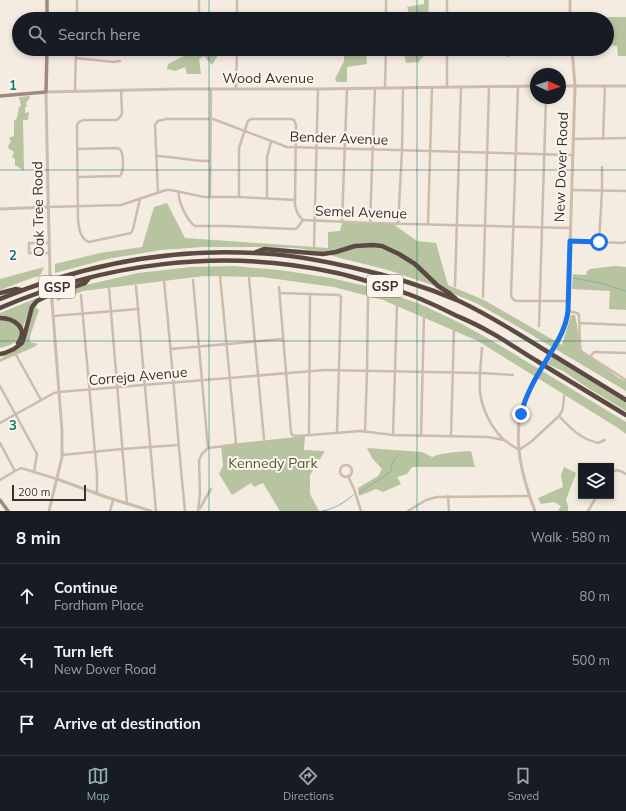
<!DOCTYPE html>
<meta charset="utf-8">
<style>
:root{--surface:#171b24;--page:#242831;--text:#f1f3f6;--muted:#9ea1a6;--line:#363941;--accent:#92aeb2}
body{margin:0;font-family:Mulish,sans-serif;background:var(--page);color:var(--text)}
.controls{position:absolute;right:12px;bottom:12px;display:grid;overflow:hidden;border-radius:0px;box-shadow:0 2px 6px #0003}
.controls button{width:36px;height:36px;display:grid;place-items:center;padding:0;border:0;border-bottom:1px solid var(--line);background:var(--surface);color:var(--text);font:20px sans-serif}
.compass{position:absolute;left:530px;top:68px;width:36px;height:36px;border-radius:50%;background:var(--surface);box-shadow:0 2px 6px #0003;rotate:93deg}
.scale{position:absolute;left:12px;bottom:10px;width:74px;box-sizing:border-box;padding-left:4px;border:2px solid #3b302b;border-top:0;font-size:11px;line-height:14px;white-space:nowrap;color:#3b302b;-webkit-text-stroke:3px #fbf5ee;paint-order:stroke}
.stop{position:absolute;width:12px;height:12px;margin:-9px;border:3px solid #1a73e8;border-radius:50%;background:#fff}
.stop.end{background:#1a73e8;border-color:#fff;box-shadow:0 1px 4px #0008}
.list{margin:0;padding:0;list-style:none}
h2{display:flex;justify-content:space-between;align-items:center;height:52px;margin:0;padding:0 16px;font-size:17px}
h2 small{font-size:13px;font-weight:400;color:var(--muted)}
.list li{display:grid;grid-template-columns:26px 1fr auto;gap:12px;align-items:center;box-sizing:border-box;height:64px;padding:0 16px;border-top:1px solid var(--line)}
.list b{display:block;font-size:15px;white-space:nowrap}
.list p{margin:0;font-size:13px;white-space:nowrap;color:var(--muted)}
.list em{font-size:13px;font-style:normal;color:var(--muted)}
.icon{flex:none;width:22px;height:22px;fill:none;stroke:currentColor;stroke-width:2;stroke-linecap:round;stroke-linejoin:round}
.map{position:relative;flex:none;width:626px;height:511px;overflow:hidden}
.search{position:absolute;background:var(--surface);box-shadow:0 2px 6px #0003;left:12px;right:12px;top:12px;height:44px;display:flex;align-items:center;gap:10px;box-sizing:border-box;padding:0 14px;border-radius:22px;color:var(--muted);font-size:15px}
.sheet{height:244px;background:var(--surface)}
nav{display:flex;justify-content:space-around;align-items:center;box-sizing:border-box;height:56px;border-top:1px solid var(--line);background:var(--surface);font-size:11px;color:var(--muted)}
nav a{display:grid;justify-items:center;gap:2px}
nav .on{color:var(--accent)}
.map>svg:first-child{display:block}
.green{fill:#b8c4a0}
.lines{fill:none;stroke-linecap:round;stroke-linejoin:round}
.stream{stroke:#7fb0b2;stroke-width:1}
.minor{stroke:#cdbbac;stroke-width:2.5}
.tertiary{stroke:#cdbbac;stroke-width:3}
.secondary{stroke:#a18a7d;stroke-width:3.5}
.motorway{stroke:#5c4a42;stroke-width:4.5}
.tertiary-bridge{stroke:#cdbbac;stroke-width:3}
.route{stroke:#1a73e8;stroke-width:5}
.grid{fill:none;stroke:#0f766e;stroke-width:1;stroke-opacity:0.55}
.labels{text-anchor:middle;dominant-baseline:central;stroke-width:4;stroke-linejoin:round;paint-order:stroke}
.shield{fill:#fbf5ee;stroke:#756b66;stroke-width:1}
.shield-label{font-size:13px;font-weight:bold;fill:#3b302b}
.street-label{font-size:14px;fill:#3b302b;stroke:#fbf5ee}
.park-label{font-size:14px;fill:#4a5a2e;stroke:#fbf5ee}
.grid-label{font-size:13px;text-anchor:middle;font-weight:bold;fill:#0f766e;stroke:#fbf5ee;stroke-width:4;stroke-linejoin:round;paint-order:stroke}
</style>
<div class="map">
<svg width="626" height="511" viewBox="0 0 626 511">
<rect width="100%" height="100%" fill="#f4ebe1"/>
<!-- green -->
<g class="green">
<polygon points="424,0 429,0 428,19 411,19 407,7 424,4"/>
<polygon points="606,17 626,17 626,56 618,56 617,46 607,45"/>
<polygon points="200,49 220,49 217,57 212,65 204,56 199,59 201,74 187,74 185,67 175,71 167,69 168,64 188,54"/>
<polygon points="344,49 363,49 366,53 367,64 347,67 347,82 337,82 335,79 344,61"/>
<polygon points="408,49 427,49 426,53 419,62 406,63 404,54"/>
<polygon points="30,96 29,99 26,103 27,107 25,107 25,113 29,112 28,120 23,120 24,171 15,165 15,159 12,157 14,152 9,149 8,146 11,141 9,138 14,136 14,121 17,118 19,107 21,106 19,97"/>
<polygon points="167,203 185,238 328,248 328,232 340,231 342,223 393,224 417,241 436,243 448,285 484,300 562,345 571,315 575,315 582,351 619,378 626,381 626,391 579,363 520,328 476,303 432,285 388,270 340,258 317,251 296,248 252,247 203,247 161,250 107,259 55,273 55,264 100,253 142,247 154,207"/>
<polygon points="234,266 280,270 331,278 374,288 420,304 460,323 491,340 626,422 626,434 618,428 478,341 383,300 334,287 262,277 204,276 83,291 57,301 56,293 90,284 138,273 191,267"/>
<polygon points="614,266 626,267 626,310 609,309 610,291 572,289 573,274 586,275 587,271 590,269"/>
<polygon points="44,267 40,276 32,278 0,290 0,279"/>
<polygon points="37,298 30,308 23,327 21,325 0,316 0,313"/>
<polygon points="36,304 36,308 39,310 30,336 30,342 38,344 34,347 0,362 0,359 18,348"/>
<path d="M0 320C3 320 7 320 10 321 18 324 24 335 15 342 11 345 5 347 0 348Z"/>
<polygon points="552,357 626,403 626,411 588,388 563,371 547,364"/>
<polygon points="305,436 304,450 325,451 310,475 310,494 319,511 280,511 263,483 254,487 251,483 232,495 219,474 223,466 221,445"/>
<path d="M367 448 422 452 432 457C445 452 457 452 471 451L475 467H412L407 474 397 477 401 484 383 492 376 489 359 496 358 488 378 476 382 469 372 458Z"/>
<polygon points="564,467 576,473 566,500 568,506 568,511 558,511 561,506 554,502 541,504 538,498 563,487 561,475"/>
</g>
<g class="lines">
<!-- stream -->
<g class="stream">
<polyline points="573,278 600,283 626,291"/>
<polyline points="359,493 390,472 391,470 392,464 397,455"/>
<path d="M322 511C334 509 344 503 353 495"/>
</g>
<!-- minor -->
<g class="minor">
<polyline points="386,0 386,19"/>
<polyline points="447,0 447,19"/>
<polyline points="237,13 316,15 320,16 324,19"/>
<polyline points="77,19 77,0"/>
<polyline points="199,19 199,0"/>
<polyline points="237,19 237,0"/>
<polyline points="447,49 447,87"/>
<polyline points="237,51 302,52 318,49"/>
<polyline points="508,56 511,49"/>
<polyline points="76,58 114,62 120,61"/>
<polyline points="518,86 511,296 513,299 516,301 568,301"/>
<polyline points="385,88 386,49"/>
<polyline points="236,89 237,49"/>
<path d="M121 90 122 114 119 118 117 120H83L79 122 77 125 78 220C79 228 80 239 89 242L131 233 133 229 140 199"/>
<polyline points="75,91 76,49"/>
<polyline points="573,139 626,138"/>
<polyline points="603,139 605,86"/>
<path d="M77 149 116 148 120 149C124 155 124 171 120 176L78 177"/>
<path d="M156 156C174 156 192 162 210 161"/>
<polyline points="572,190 626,191"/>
<path d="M179 192C177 200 188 222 195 226H226L294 229 297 228 303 220"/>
<polyline points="158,193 155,125 156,123 158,121 166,119 213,119 287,147 573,155"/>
<polyline points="210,197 211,89"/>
<path d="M239 197V148L248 121 251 119H291L294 120 296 125 295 205C296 211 298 216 303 220"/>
<polyline points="267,198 267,157 271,142"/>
<polyline points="48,207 121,205 166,190 171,190 204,197 239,197 295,200"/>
<polyline points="303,220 370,223 570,228"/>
<polyline points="342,222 347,88"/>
<polyline points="370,223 375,88"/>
<polyline points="398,224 402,151 403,88"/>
<polyline points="428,224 432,87"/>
<polyline points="570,241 623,243 626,242"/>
<polyline points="599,242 602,191 602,167"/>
<polyline points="49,243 29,243 29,253 50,253"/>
<polyline points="314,246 318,89"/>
<polyline points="249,278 264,439"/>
<polyline points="193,280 208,448"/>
<path d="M164 281C172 357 177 434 185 511"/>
<polyline points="136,286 156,511"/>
<polyline points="455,286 461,87"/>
<polyline points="279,287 291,432 292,435 297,436 361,431 393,435 488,437 504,440"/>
<polyline points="109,288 127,504"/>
<polyline points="280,293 339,295 341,297 337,433"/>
<polyline points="81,295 97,475 97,494"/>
<polyline points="483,297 489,87"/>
<polyline points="568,311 577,313 579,315 580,345 581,351 626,380"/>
<polyline points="53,316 139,309"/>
<polyline points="580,323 626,325"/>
<polyline points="539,326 546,98"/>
<path d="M482 348C481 362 479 377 480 392 482 409 491 427 503 439 508 443 513 446 519 450L532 441 559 416 562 411 563 407 564 396"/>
<polyline points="171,349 283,339"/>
<polyline points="15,353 41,400"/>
<polyline points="590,357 594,352 626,353"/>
<polyline points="0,386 37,454 34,472"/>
<path d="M559 416C571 429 581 439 598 443L605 440"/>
<polyline points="0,423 54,393 59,392 325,370 481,373 513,375"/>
<polyline points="365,432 367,371 368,296"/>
<polyline points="309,435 310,294"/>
<polyline points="393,435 397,305"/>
<polyline points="421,436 424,315"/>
<polyline points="451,436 454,328"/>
<polyline points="0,443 15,471"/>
<polyline points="62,455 122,449 178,445"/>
<circle cx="346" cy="471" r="6"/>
<path d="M611 473C616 468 621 471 626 474"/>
<polyline points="348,476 354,489 361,511"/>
<polyline points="0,480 15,471 21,468 57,479"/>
<polyline points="448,496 449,511"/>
<polyline points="200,508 211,489"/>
<polyline points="110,511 113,500"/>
<polyline points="198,511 200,493 199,460 202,454 208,448 234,445 236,443 220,276"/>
<polyline points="408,511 426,500 437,497 530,496"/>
<polyline points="588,511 597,496"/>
</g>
<!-- tertiary -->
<g class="tertiary">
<polyline points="570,0 570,19"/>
<polyline points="560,86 626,86"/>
<polyline points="0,209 48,207"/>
<polyline points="50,273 48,194 46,92 177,89 318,89 536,86"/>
<path d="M554 347C561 335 566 325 568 311L575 86 572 49"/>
<polyline points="57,479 106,497 151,511"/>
<polyline points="49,511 62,457 62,431 52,301"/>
<path d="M535 511C522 477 512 440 523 404 527 393 532 383 538 373"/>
</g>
<!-- secondary -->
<g class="secondary">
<polyline points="47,19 47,0"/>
<polyline points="0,96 46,92 47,49"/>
<polyline points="0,500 8,511"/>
</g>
<!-- motorway -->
<g class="motorway">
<polyline points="256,252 264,249 323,254 336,252 355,246 373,245 382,246 399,254 415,264 438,286 449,293 456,299"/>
<polyline points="0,293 16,289 21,290"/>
<path d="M0 299C80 266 167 248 255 253 287 254 319 260 350 267 387 275 424 286 459 301 489 315 516 332 543 349 571 366 598 383 626 400"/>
<path d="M0 308C104 263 221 248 332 272 344 274 356 278 367 281 387 287 406 292 425 301 435 305 445 310 455 315 466 320 478 325 488 331 505 340 520 351 537 361 566 379 596 397 626 415"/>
<path d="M0 318C14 318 29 328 18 343"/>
<polyline points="0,354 5,353 14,349 22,343 24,337 32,307 37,301 47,296 85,283 89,278"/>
</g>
<!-- tertiary-bridge -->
<g class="tertiary-bridge">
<polyline points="50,273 52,301"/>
<polyline points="538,373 554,347"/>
</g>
</g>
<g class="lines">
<!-- route -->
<path class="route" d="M521 414C526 394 536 377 547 359 556 344 566 329 568 311L570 241 599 242"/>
</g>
<!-- grid -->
<path class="grid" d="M209 0V19M417 0V19M209 49V511M417 49V511M0 170H626M0 341H626"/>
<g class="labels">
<!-- shield labels -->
<g class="shield">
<rect x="367" y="275" width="36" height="22" rx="3"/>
<rect x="39" y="276" width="36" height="22" rx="3"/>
</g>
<g class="shield-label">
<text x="385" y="286">GSP</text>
<text x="57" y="287">GSP</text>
</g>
<!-- street labels -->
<g class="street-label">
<text x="268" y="78">Wood Avenue</text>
<text transform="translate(339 138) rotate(2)">Bender Avenue</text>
<text transform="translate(561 167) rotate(-88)">New Dover Road</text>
<text transform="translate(38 209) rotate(-91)">Oak Tree Road</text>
<text transform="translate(361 212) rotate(2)">Semel Avenue</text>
<text transform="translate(138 376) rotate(-5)">Correja Avenue</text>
</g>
<!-- park labels -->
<g class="park-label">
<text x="273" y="463">Kennedy Park</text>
</g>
</g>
<g class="grid-label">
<text x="13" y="90">1</text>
<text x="13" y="260">2</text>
<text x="13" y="430">3</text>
</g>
</svg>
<div class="controls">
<button><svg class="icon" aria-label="layers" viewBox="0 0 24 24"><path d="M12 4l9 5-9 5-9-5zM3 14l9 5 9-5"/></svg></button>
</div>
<svg class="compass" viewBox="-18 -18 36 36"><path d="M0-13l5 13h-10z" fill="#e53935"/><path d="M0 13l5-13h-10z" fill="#9ea1a6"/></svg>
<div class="scale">200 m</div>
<div class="stop" style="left:599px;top:242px"></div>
<div class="stop end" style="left:521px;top:414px"></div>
<div class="search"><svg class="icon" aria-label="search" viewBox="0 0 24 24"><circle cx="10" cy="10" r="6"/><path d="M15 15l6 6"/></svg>Search here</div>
</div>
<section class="sheet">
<h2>8 min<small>Walk · 580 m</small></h2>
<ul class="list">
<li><svg class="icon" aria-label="ahead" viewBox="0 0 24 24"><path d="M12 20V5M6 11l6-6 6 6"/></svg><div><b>Continue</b><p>Fordham Place</p></div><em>80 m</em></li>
<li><svg class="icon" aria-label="left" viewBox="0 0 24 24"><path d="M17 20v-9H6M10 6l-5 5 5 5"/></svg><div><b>Turn left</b><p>New Dover Road</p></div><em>500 m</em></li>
<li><svg class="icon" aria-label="arrive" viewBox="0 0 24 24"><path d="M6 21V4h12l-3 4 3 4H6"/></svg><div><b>Arrive at destination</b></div></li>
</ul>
</section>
<nav>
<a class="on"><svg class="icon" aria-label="map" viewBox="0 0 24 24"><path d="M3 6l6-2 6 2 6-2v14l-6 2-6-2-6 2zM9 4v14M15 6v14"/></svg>Map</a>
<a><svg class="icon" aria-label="directions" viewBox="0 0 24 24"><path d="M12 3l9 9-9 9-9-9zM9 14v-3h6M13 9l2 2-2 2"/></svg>Directions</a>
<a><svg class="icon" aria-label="saved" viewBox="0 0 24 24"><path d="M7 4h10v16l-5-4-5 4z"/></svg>Saved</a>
</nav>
